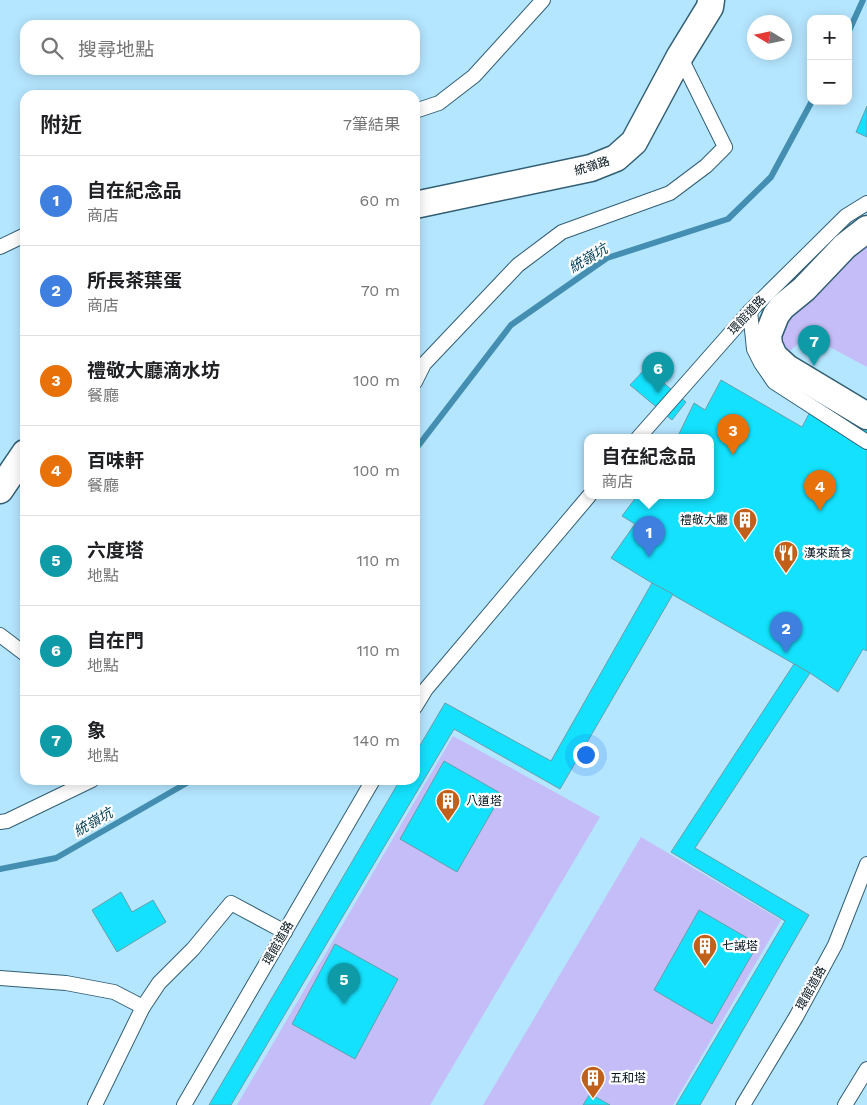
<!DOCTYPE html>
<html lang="zh-TW">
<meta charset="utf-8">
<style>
:root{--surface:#fff;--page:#f6f6f6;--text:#202124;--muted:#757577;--line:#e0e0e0;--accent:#c0601a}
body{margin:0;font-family:"Work Sans","Noto Sans TC",sans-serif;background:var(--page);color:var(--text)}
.controls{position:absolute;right:15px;top:15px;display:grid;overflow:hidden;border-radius:10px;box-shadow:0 2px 12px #0003}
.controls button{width:45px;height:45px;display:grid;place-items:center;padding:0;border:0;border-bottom:1px solid var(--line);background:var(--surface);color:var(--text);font:25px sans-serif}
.compass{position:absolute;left:747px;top:15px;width:45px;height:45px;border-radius:50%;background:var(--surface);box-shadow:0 2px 12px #0003;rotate:280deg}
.you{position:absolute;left:585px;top:754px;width:18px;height:18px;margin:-12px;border:4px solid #fff;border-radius:50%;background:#1a73e8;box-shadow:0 0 0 8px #1a73e833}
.badge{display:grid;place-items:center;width:32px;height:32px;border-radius:50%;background:var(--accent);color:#fff;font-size:16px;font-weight:700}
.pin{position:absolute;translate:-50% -41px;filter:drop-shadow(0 1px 2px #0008)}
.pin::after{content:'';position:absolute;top:26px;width:18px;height:15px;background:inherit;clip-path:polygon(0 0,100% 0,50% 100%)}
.popup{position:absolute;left:584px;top:434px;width:130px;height:65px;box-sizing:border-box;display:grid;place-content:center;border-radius:10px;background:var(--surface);filter:drop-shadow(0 1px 4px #0005);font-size:16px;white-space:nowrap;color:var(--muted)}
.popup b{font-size:19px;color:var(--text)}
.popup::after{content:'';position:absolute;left:50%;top:100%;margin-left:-10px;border:10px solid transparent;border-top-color:var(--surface)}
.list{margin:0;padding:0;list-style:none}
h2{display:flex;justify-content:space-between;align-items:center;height:65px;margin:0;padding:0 20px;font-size:21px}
h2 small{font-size:16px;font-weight:400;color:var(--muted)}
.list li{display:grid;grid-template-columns:32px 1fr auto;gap:15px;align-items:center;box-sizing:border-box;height:90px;padding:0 20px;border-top:1px solid var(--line)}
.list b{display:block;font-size:19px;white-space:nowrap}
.list p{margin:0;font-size:16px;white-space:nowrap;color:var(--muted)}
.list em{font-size:16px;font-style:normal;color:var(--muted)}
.icon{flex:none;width:28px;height:28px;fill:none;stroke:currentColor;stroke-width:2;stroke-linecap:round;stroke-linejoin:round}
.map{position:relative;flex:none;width:867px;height:1105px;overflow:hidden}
.search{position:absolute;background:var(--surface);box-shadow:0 2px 12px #0003;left:20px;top:20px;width:400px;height:55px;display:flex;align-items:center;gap:12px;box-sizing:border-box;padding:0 18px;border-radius:15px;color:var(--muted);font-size:19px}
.panel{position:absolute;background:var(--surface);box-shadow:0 2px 12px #0003;left:20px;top:90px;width:400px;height:695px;border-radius:15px}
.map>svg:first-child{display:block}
.green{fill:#c5bdf7}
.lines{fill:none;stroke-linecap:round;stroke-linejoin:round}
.stream{stroke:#438eb1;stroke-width:6}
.building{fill:#14e1fd;stroke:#679ea9}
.lane-casing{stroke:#325f74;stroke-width:16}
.street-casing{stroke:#325f74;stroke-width:29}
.lane{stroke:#fff;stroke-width:14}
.street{stroke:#fff;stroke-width:26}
.labels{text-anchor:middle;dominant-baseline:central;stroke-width:4.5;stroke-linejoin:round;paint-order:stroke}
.street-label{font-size:12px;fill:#02121b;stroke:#fefefe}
.poi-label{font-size:12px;fill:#02121b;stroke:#fefefe;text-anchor:start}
.water-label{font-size:14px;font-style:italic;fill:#003e55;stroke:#fefefe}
</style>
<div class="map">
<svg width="867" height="1105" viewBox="0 0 867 1105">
<rect width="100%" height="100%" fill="#b5e6ff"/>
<!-- green -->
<g class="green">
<polygon points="867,242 867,367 807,335 787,354 781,347 780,325"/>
<polygon points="453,736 600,817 430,1105 237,1105"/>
<polygon points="641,837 781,920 673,1105 483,1105"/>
</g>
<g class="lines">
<!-- stream -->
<g class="stream">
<polyline points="848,33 863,0"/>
<polyline points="415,450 511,325 607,258 728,219 771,177 812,101"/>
<polyline points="0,869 56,858 192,780"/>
</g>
</g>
<!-- building -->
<g class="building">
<polygon points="867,106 867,137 856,132"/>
<polygon points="646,368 686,402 672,420 630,385"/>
<polygon points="721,380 802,427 819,395 867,422 867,651 863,649 838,692 810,673 652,583 611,558 635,524 622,516 637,496 710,496 710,438 677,438 694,403 705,410"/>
<polygon points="652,583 673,594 560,789 454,729 231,1105 209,1105 400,780 415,780 415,754 445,703 551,761"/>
<polygon points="794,664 810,673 695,848 809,915 700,1105 676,1105 785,921 671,852"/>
<polygon points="444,761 502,794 457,872 400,839"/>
<polygon points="121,892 132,912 153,900 166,922 117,952 92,910"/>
<polygon points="699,910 758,944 712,1024 654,990"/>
<polygon points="335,944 398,979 355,1059 292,1024"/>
<polygon points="590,1094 610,1105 583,1105"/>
</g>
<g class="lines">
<defs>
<g id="lane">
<polyline points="415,111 439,103 474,76 543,0"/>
<polyline points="0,247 25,235"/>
<polyline points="750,311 754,349 761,363 774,382 867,442"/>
<polyline points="415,382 424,364 518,265 562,232 670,193 706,166 725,147 680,56"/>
<polyline points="638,438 750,311 846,216 867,203"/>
<polyline points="0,635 25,654"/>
<polyline points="415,707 426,689 589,496"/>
<polyline points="0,822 7,821 92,780"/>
<polyline points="0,978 66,983 114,992 143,1007"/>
<polyline points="95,1105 143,1007 159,983 193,949 231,903 285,932"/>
<polyline points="184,1105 373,780"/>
<polyline points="743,1105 796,1017 835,945 867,864"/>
<polyline points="845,1105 867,1069"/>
</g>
<g id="street">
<polyline points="415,205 591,168 616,158 634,142 680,56 710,7 711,0"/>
<polyline points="867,229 845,246 804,289 782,307 776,315 768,335 769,345 774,356 787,368 867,416"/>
<polyline points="0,490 25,453"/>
</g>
</defs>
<!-- lane casing -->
<use href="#lane" class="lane-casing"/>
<!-- street casing -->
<use href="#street" class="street-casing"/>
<!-- lane -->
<use href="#lane" class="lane"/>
<!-- street -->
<use href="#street" class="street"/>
</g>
<!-- icons -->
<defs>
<symbol id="building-pin" viewBox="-11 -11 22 30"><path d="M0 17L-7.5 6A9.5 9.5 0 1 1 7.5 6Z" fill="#c0601a" stroke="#fefefe"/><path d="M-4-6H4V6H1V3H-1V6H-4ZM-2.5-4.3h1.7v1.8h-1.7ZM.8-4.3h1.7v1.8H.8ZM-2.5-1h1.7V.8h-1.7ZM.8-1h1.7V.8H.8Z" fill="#fff"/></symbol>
<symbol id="restaurant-pin" viewBox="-11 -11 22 30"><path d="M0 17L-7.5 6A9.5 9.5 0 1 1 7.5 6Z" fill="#c0601a" stroke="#fefefe"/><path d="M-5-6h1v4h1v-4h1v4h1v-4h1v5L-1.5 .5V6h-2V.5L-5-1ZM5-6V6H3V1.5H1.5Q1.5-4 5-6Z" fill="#fff"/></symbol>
</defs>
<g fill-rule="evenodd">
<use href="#building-pin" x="731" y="506" width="28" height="38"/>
<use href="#restaurant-pin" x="772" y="539" width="28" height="38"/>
<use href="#building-pin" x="434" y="787" width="28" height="38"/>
<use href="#building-pin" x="691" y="932" width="28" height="38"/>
<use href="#building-pin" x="579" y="1064" width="28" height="38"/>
</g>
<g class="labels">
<!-- street labels -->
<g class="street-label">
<text transform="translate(592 166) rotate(-18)">統嶺路</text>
<text transform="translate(747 315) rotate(-47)">環館道路</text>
<text transform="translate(278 943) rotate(-60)">環館道路</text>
<text transform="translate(811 988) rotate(-61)">環館道路</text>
</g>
<!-- poi labels -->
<g class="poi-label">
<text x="728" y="520" text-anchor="end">禮敬大廳</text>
<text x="804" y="553">漢來蔬食</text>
<text x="466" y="801">八道塔</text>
<text x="722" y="946">七誡塔</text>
<text x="610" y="1078">五和塔</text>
</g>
<!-- water labels -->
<g class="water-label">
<text transform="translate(588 258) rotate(-31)">統嶺坑</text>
<text transform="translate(93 822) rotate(-30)">統嶺坑</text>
</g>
</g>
</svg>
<div class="controls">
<button>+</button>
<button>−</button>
</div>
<svg class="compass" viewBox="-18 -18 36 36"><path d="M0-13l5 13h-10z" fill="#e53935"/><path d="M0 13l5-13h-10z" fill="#757577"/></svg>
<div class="you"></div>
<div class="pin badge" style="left:649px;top:557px;background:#3f7fe0">1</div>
<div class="popup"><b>自在紀念品</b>商店</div>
<div class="pin badge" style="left:786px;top:653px;background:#3f7fe0">2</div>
<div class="pin badge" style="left:733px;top:455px;background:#e8710a">3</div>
<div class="pin badge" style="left:820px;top:511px;background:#e8710a">4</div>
<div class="pin badge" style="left:344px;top:1004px;background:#0f9aa8">5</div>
<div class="pin badge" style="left:658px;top:393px;background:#0f9aa8">6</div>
<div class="pin badge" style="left:814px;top:366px;background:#0f9aa8">7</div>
<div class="search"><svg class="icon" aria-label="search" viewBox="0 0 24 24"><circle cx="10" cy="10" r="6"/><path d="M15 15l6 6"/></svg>搜尋地點</div>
<section class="panel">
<h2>附近<small>7筆結果</small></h2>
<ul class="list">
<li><span class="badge" style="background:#3f7fe0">1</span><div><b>自在紀念品</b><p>商店</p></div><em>60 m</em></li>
<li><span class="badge" style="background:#3f7fe0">2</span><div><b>所長茶葉蛋</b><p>商店</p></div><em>70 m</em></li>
<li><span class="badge" style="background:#e8710a">3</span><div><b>禮敬大廳滴水坊</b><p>餐廳</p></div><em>100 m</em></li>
<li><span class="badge" style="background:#e8710a">4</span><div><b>百味軒</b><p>餐廳</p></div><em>100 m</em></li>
<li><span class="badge" style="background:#0f9aa8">5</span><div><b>六度塔</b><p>地點</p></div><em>110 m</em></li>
<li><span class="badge" style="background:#0f9aa8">6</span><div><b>自在門</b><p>地點</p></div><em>110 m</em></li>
<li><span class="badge" style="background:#0f9aa8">7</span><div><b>象</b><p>地點</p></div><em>140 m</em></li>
</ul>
</section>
</div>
